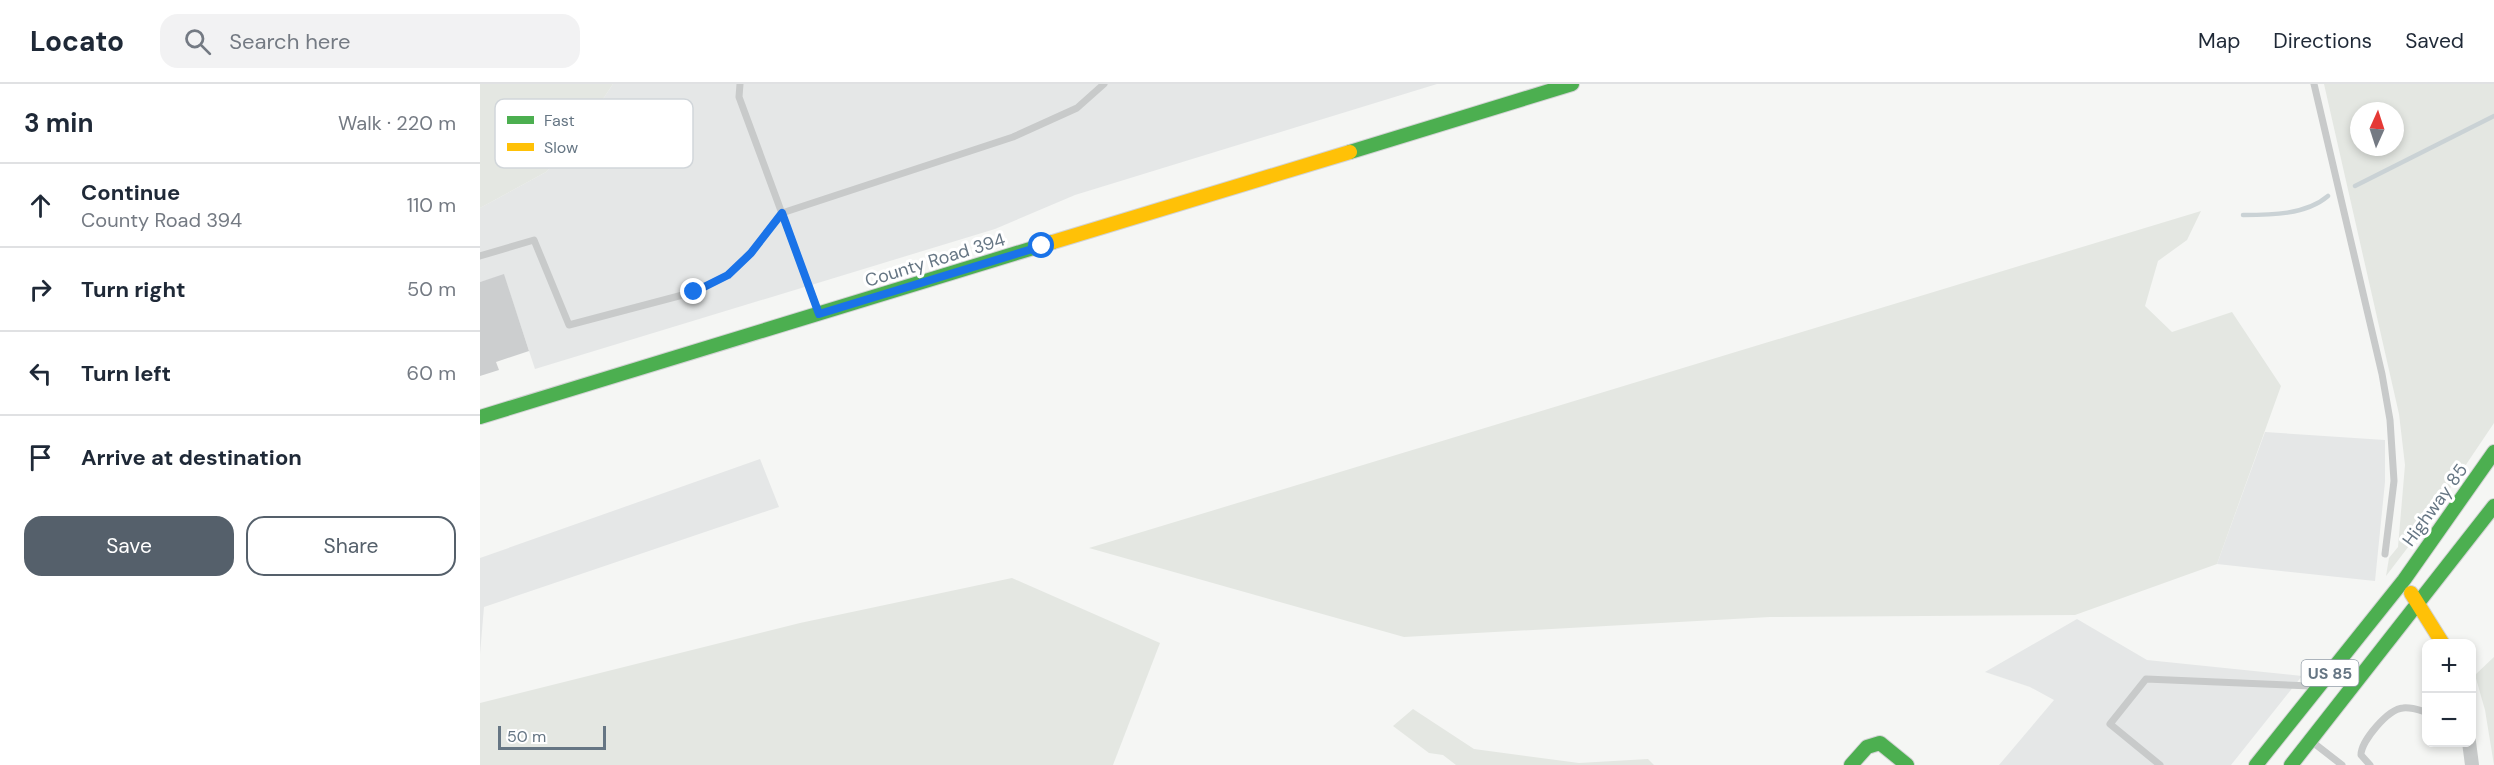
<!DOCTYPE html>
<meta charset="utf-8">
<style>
:root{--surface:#fff;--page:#f2f2f3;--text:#1f2937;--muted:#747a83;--line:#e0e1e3;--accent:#55606b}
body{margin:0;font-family:"DM Sans",sans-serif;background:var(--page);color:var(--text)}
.controls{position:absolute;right:18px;bottom:18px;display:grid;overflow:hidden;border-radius:12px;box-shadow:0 3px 9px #0003}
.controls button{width:54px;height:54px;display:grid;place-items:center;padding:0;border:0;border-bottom:2px solid var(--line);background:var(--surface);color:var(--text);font:30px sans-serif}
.compass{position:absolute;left:1870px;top:18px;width:54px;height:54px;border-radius:50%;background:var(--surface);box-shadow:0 3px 9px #0003;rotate:3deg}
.scale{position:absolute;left:18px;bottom:15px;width:108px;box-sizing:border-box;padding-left:6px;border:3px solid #667684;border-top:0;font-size:16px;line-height:21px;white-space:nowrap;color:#667684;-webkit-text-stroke:4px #fff;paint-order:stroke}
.stop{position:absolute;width:18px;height:18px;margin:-14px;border:4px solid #1a73e8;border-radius:50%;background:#fff}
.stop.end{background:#1a73e8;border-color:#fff;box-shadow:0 2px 6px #0008}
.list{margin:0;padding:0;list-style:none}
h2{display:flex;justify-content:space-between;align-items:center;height:78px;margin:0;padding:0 24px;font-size:26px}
h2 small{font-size:20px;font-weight:400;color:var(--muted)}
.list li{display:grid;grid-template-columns:39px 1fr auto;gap:18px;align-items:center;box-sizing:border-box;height:84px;padding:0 24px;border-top:2px solid var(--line)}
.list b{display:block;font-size:22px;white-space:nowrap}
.list p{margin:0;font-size:20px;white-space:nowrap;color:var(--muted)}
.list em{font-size:20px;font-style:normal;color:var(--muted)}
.actions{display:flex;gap:12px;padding:18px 24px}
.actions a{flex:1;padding:14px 0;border:2px solid var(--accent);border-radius:18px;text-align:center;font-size:21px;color:var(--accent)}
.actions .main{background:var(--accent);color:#fff}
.icon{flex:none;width:33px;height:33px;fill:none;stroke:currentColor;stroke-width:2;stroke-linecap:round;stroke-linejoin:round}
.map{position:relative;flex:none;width:2014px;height:681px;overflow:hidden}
header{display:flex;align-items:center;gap:36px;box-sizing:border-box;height:84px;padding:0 30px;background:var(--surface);border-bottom:2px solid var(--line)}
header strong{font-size:28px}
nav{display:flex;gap:33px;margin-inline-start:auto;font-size:21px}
.search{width:420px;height:54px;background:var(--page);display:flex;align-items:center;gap:15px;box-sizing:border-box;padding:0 21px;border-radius:18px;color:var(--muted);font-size:22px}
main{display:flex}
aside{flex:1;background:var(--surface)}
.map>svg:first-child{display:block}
.built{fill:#e5e7e7}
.green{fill:#e4e7e2;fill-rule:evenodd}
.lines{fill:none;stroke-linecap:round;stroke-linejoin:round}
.stream{stroke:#cad2d5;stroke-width:4.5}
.building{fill:#cccecf}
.fast-casing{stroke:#d2d3d4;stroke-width:16}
.slow-casing{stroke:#d2d3d4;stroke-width:16}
.lane{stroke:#c8caca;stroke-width:7}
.street{stroke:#c8caca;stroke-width:14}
.fast{stroke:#4caf50;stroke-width:14}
.slow{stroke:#ffc107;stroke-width:14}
.route{stroke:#1a73e8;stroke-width:8}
.labels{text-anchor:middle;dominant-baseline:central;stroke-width:6;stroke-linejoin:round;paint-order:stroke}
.shield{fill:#fff;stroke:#949fa9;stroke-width:1.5}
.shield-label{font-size:16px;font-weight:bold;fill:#667684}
.street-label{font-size:18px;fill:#667684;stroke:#fff}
.key{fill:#fff;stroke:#d1d6da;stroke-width:1.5}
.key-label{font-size:16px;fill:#667684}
</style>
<header>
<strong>Locato</strong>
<div class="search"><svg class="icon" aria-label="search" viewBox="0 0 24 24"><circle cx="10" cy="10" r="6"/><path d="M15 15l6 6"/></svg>Search here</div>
<nav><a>Map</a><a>Directions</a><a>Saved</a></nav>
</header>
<main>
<aside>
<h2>3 min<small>Walk · 220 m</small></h2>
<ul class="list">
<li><svg class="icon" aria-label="ahead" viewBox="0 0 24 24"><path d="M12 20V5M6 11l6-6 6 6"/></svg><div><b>Continue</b><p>County Road 394</p></div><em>110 m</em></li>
<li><svg class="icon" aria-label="right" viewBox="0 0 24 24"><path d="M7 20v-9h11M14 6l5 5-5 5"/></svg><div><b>Turn right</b></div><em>50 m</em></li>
<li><svg class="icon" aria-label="left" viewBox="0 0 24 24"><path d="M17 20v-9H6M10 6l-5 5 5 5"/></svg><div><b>Turn left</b></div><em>60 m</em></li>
<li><svg class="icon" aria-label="arrive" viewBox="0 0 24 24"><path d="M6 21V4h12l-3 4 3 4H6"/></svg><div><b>Arrive at destination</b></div></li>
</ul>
<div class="actions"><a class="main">Save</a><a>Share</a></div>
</aside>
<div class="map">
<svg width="2014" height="681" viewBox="0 0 2014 681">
<rect width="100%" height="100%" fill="#f5f6f4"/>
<!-- built -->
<g class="built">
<polygon points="133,0 957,0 595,111 515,145 55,285 24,191 0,198 0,124 66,88 96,56"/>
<polygon points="1785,348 1905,356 1905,398 1895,497 1737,480"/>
<polygon points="280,375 299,423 4,523 0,570 0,474"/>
<polygon points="1597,535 1667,576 1822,592 1751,681 1519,681 1574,616 1550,603 1505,588"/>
</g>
<!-- green -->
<g class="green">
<polygon points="0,0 133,0 96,56 66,88 0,124"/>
<path d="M1844 0H2014V339L1948 437 1906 492 1909 474 1918 463 1925 381 1919 330ZM1879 27H1915V63H1879Z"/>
<polygon points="1721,127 1707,156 1678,177 1665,222 1692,248 1752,228 1801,302 1737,480 1595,531 1290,533 924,553 609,464"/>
<polygon points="532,494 680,559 633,681 0,681 0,619 320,539"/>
<polygon points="2014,573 2014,681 2005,626 1995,591"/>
<polygon points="933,625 994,665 1099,679 1168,675 1174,681 976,681 963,671 949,669 913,642"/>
</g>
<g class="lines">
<!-- stream -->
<g class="stream">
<polyline points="1875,102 2014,32"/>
<path d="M1763 131C1790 131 1826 131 1848 112"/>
</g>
</g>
<!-- building -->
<polygon class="building" points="24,190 49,267 16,278 19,286 0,292 0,198"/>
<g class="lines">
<defs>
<g id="fast">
<polyline points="870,68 1092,0"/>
<polyline points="0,333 573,158"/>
<polyline points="1371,681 1387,663 1400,659 1427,681"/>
<polyline points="1776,681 1924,496 2014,368"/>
<polyline points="1811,681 2014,422"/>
</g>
<g id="slow">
<polyline points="573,158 870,68"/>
<polyline points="1931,509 1963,560"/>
</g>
</defs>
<!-- fast casing -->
<use href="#fast" class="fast-casing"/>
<!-- slow casing -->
<use href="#slow" class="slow-casing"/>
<!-- lane -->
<g class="lane">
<polyline points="260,0 259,13 338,227"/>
<polyline points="1834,0 1902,290 1910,336 1914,397 1905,470"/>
<polyline points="0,172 54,156 89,241 214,208 248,191 271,169 302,129 533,53 597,24 624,0"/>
<polyline points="1835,660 1862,681"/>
<polyline points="1680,681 1630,640 1666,595 1831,602"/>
<path d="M1890 681 1881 671C1881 657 1908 625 1923 624 1931 623 1939 626 1946 628"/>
</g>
<!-- street -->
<polyline class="street" points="1989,658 1992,681"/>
<!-- fast -->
<use href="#fast" class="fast"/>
<!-- slow -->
<use href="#slow" class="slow"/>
</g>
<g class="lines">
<!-- route -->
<polyline class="route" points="214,208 248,191 271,169 302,129 339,230 562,162"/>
</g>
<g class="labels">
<!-- shield labels -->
<rect class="shield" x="1821.5" y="576" width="57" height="26" rx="4.5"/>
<g class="shield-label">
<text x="1850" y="589">US 85</text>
</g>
<!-- street labels -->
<g class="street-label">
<text transform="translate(455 176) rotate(-17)">County Road 394</text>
<text transform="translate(1955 421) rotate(-54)">Highway 85</text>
</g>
</g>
<!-- legend -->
<rect x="15" y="15" width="198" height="69" rx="9" class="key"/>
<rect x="27" y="32" width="27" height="8" fill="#4caf50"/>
<rect x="27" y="59" width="27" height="8" fill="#ffc107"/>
<g class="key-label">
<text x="64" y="42">Fast</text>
<text x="64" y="69">Slow</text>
</g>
</svg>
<div class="controls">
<button>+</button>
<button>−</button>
</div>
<svg class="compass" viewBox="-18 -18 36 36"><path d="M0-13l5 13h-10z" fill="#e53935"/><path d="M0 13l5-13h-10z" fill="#747a83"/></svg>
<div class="scale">50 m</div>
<div class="stop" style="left:562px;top:162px"></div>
<div class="stop end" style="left:214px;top:208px"></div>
</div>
</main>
